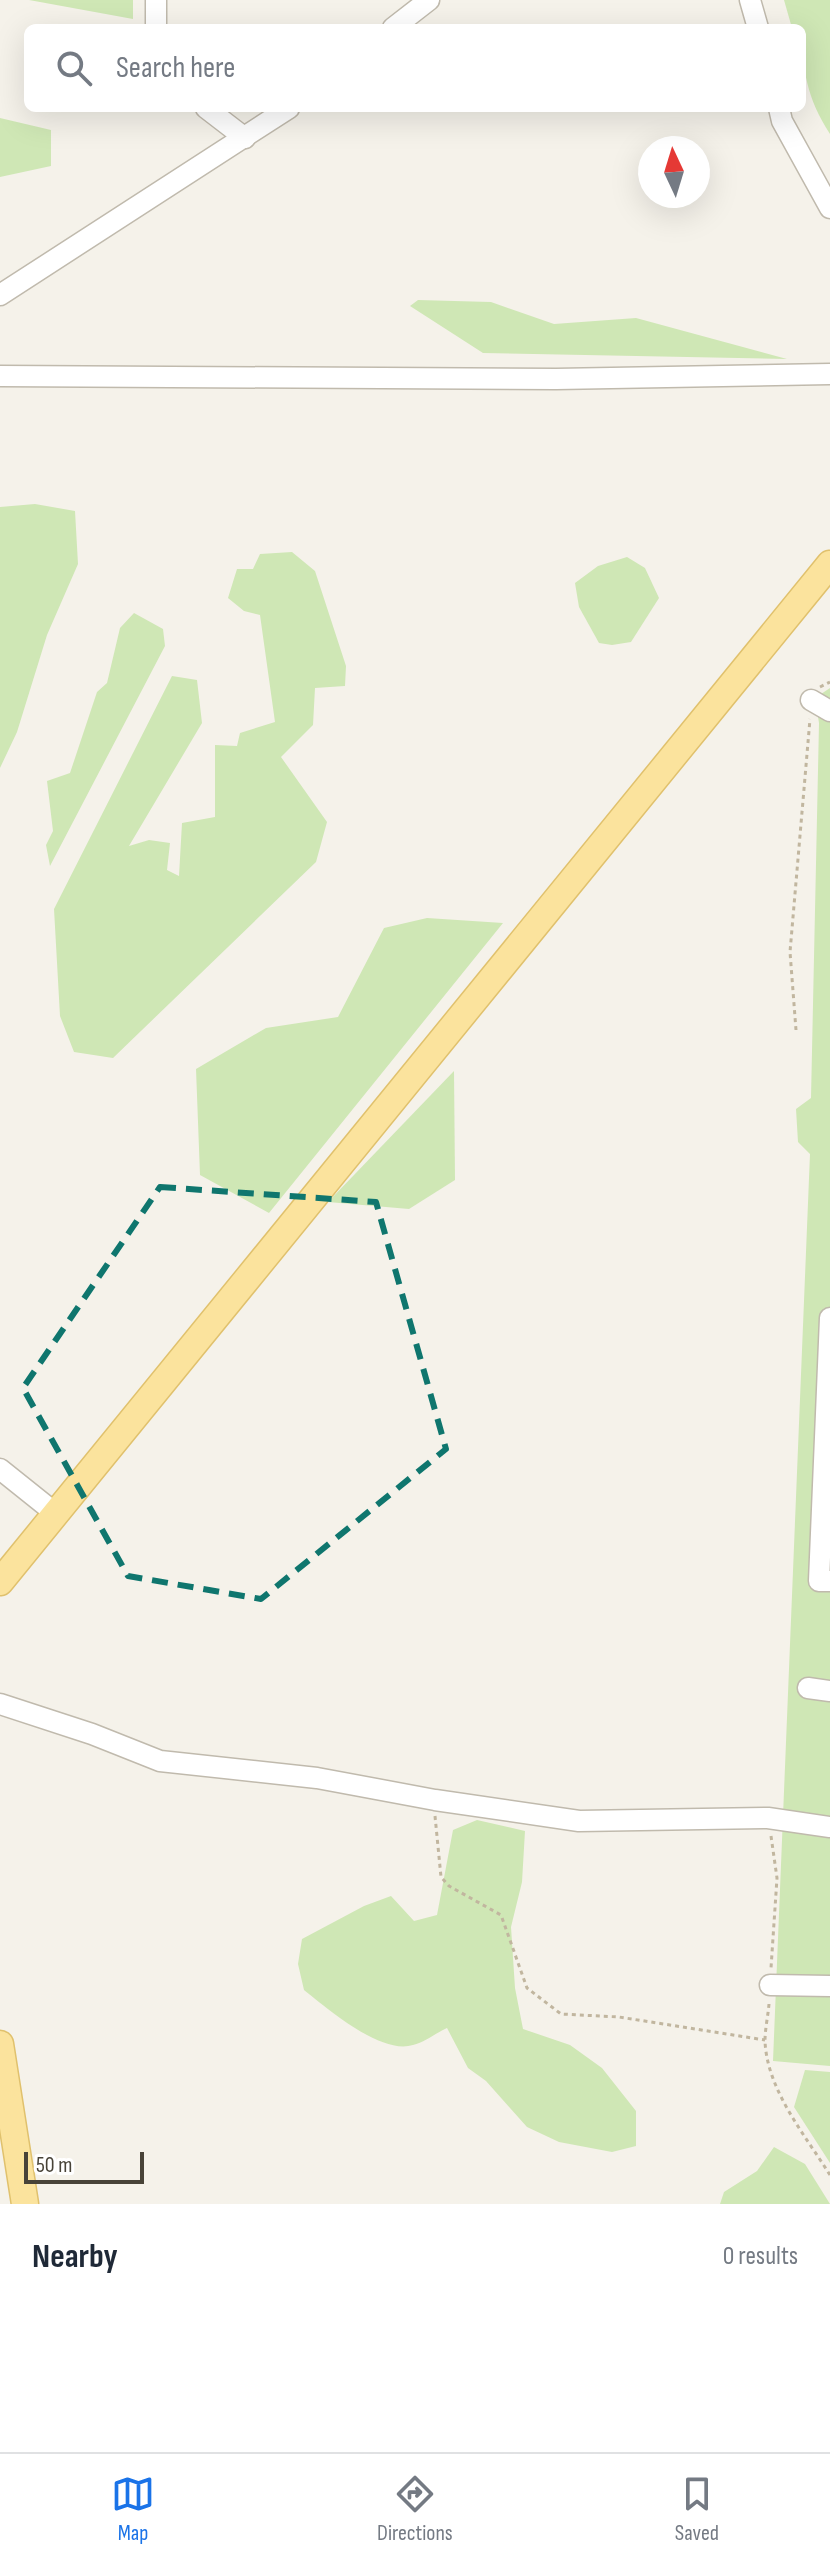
<!DOCTYPE html>
<style>
:root{--surface:#fff;--page:#f6f6f7;--text:#1f2937;--muted:#747a83;--line:#e0e1e3;--accent:#1a73e8}
body{margin:0;font-family:"Sofia Sans Condensed",sans-serif;background:var(--page);color:var(--text)}
.compass{position:absolute;left:638px;top:136px;width:72px;height:72px;border-radius:50%;background:var(--surface);box-shadow:0 8px 32px #0002;rotate:356deg}
.scale{position:absolute;left:24px;bottom:20px;width:120px;box-sizing:border-box;padding-left:8px;border:4px solid #484338;border-top:0;font-size:22px;line-height:28px;white-space:nowrap;color:#484338;-webkit-text-stroke:6px #fff;paint-order:stroke}
.list{margin:0;padding:0;list-style:none}
h2{display:flex;justify-content:space-between;align-items:center;height:104px;margin:0;padding:0 32px;font-size:34px}
h2 small{font-size:26px;font-weight:400;color:var(--muted)}
.icon{flex:none;width:44px;height:44px;fill:none;stroke:currentColor;stroke-width:2;stroke-linecap:round;stroke-linejoin:round}
.map{position:relative;flex:none;width:830px;height:2204px;overflow:hidden}
.search{position:absolute;background:var(--surface);box-shadow:0 8px 32px #0002;left:24px;right:24px;top:24px;height:88px;display:flex;align-items:center;gap:20px;box-sizing:border-box;padding:0 28px;border-radius:12px;color:var(--muted);font-size:30px}
.sheet{height:248px;background:var(--surface)}
nav{display:flex;justify-content:space-around;align-items:center;box-sizing:border-box;height:112px;border-top:2px solid var(--line);background:var(--surface);font-size:22px;color:var(--muted)}
nav a{display:grid;justify-items:center;gap:4px}
nav .on{color:var(--accent)}
.map>svg:first-child{display:block}
.green{fill:#cfe7b5}
.lines{fill:none;stroke-linecap:round;stroke-linejoin:round}
.minor-casing{stroke:#c0baad;stroke-width:23}
.major-casing{stroke:#e0c16d;stroke-width:29}
.path{stroke:#c1b69f;stroke-width:3;stroke-dasharray:4 4;stroke-linecap:butt}
.minor{stroke:#fff;stroke-width:20}
.major{stroke:#fbe39d;stroke-width:26}
.marked{fill:none;stroke:#0f766e;stroke-width:6;stroke-dasharray:16 10;stroke-linejoin:round}
</style>
<div class="map">
<svg width="830" height="2204" viewBox="0 0 830 2204">
<rect width="100%" height="100%" fill="#f5f2ea"/>
<!-- green -->
<g class="green">
<polygon points="29,0 133,0 133,19"/>
<path d="M784 0H830V134C807 98 802 70 802 28H792Z"/>
<polygon points="0,118 51,130 51,166 0,177"/>
<polygon points="418,300 491,302 554,324 636,318 787,359 483,353 410,306"/>
<polygon points="35,504 75,511 78,564 47,635 17,732 0,768 0,507"/>
<polygon points="292,552 315,571 346,666 345,686 315,688 313,725 281,757 327,822 316,862 113,1058 74,1052 60,1016 54,909 172,676 197,680 202,723 129,846 149,840 170,843 167,870 179,876 182,823 215,817 215,745 237,746 240,733 275,722 260,615 244,611 228,598 237,569 253,569 260,554"/>
<polygon points="627,557 645,568 659,598 631,642 612,645 599,643 579,607 575,583 598,566"/>
<polygon points="134,613 163,629 165,646 50,866 46,845 53,831 47,781 70,773 97,692 107,683 120,628"/>
<polygon points="830,688 830,2066 773,2061 810,1154 798,1142 796,1109 811,1098 819,723 815,698"/>
<polygon points="427,918 503,923 269,1213 200,1175 196,1069 266,1028 338,1017 384,928"/>
<polygon points="454,1071 455,1180 409,1209 328,1202"/>
<path d="M477 1820 525 1831 522 1882 511 1927 515 1988 523 2029 570 2045 602 2068 636 2111V2146L612 2152 559 2142 527 2127 486 2081 468 2068 447 2028C436 2033 425 2042 413 2045 381 2055 328 2009 304 1990L298 1964 302 1939 364 1906 391 1896 414 1921 437 1915 453 1830Z"/>
<polygon points="805,2070 830,2072 830,2163 794,2107"/>
<polygon points="774,2147 805,2164 830,2204 720,2204 724,2192 757,2171"/>
</g>
<g class="lines">
<defs>
<g id="minor">
<polyline points="750,0 758,28"/>
<polyline points="156,28 156,0"/>
<polyline points="393,28 429,0"/>
<polyline points="206,108 245,138"/>
<polyline points="779,108 782,121 830,208"/>
<polyline points="0,295 289,108"/>
<polyline points="0,376 556,379 830,374"/>
<polyline points="811,700 830,711"/>
<polyline points="830,1318 819,1581 830,1581"/>
<polyline points="0,1469 55,1513"/>
<polyline points="808,1688 830,1691"/>
<polyline points="0,1704 92,1734 160,1761 317,1778 435,1800 579,1821 768,1818 830,1827"/>
<polyline points="770,1985 830,1986"/>
</g>
<g id="major">
<polyline points="0,1582 830,564"/>
<polyline points="0,2044 25,2204"/>
</g>
</defs>
<!-- minor casing -->
<use href="#minor" class="minor-casing"/>
<!-- major casing -->
<use href="#major" class="major-casing"/>
<!-- path -->
<g class="path">
<polyline points="820,687 830,682"/>
<polyline points="796,1030 790,952 810,719"/>
<polyline points="435,1816 441,1877 449,1886 501,1915 527,1988 561,2014 619,2017 765,2040"/>
<polyline points="771,1836 777,1878 771,1968"/>
<path d="M769 2004C768 2016 765 2029 765 2041 767 2090 805 2135 830 2175"/>
</g>
<!-- minor -->
<use href="#minor" class="minor"/>
<!-- major -->
<use href="#major" class="major"/>
</g>
<!-- marked area -->
<path class="marked" d="M160 1187 376 1202 446 1449 261 1599 128 1576 23 1388Z"/>
</svg>
<svg class="compass" viewBox="-18 -18 36 36"><path d="M0-13l5 13h-10z" fill="#e53935"/><path d="M0 13l5-13h-10z" fill="#747a83"/></svg>
<div class="scale">50 m</div>
<div class="search"><svg class="icon" aria-label="search" viewBox="0 0 24 24"><circle cx="10" cy="10" r="6"/><path d="M15 15l6 6"/></svg>Search here</div>
</div>
<section class="sheet">
<h2>Nearby<small>0 results</small></h2>
<ul class="list">
</ul>
</section>
<nav>
<a class="on"><svg class="icon" aria-label="map" viewBox="0 0 24 24"><path d="M3 6l6-2 6 2 6-2v14l-6 2-6-2-6 2zM9 4v14M15 6v14"/></svg>Map</a>
<a><svg class="icon" aria-label="directions" viewBox="0 0 24 24"><path d="M12 3l9 9-9 9-9-9zM9 14v-3h6M13 9l2 2-2 2"/></svg>Directions</a>
<a><svg class="icon" aria-label="saved" viewBox="0 0 24 24"><path d="M7 4h10v16l-5-4-5 4z"/></svg>Saved</a>
</nav>
